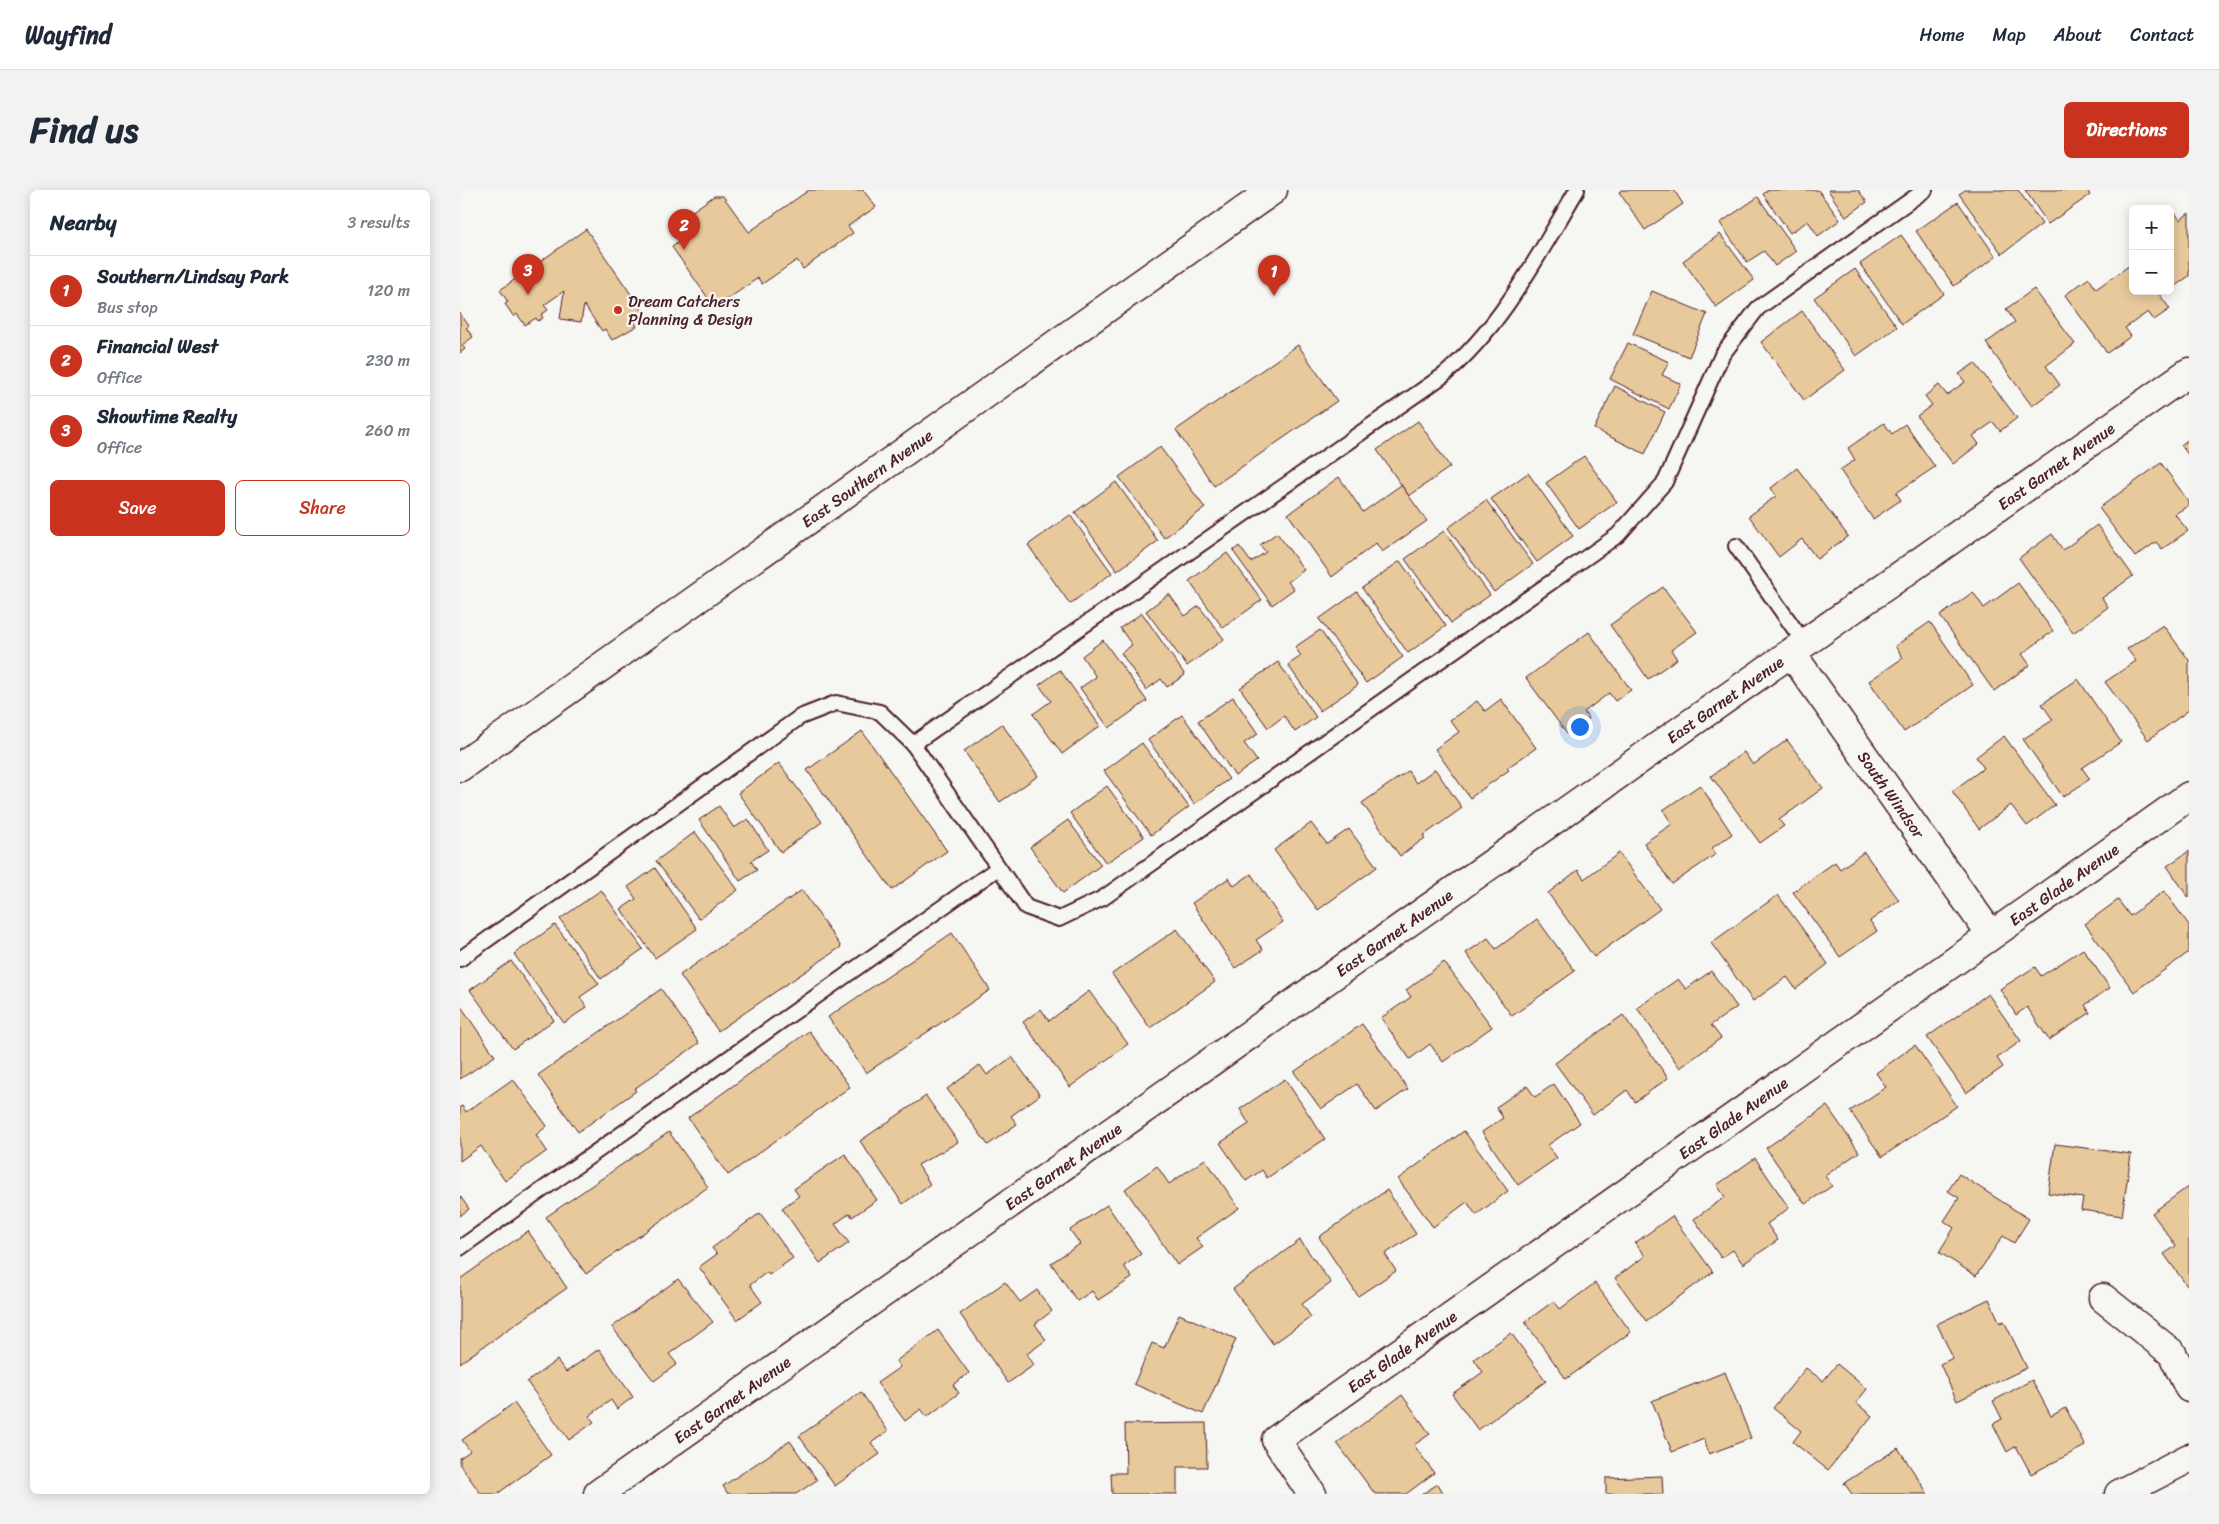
<!DOCTYPE html>
<meta charset="utf-8">
<style>
:root{--surface:#fff;--page:#f2f2f3;--text:#1f2937;--muted:#747a83;--line:#e0e1e3;--accent:#c8321e}
body{margin:0;font-family:Sriracha,sans-serif;background:var(--page);color:var(--text)}
.controls{position:absolute;right:15px;top:15px;display:grid;overflow:hidden;border-radius:8px;box-shadow:0 2px 12px #0003}
.controls button{width:45px;height:45px;display:grid;place-items:center;padding:0;border:0;border-bottom:1px solid var(--line);background:var(--surface);color:var(--text);font:25px sans-serif}
.you{position:absolute;left:1119px;top:536px;width:18px;height:18px;margin:-12px;border:4px solid #fff;border-radius:50%;background:#1a73e8;box-shadow:0 0 0 8px #1a73e833}
.badge{display:grid;place-items:center;width:32px;height:32px;border-radius:50%;background:var(--accent);color:#fff;font-size:16px;font-weight:700}
.pin{position:absolute;translate:-50% -41px;filter:drop-shadow(0 1px 2px #0008)}
.pin::after{content:'';position:absolute;top:26px;width:18px;height:15px;background:inherit;clip-path:polygon(0 0,100% 0,50% 100%)}
.list{margin:0;padding:0;list-style:none}
h2{display:flex;justify-content:space-between;align-items:center;height:65px;margin:0;padding:0 20px;font-size:21px}
h2 small{font-size:16px;font-weight:400;color:var(--muted)}
.list li{display:grid;grid-template-columns:32px 1fr auto;gap:15px;align-items:center;box-sizing:border-box;height:70px;padding:0 20px;border-top:1px solid var(--line)}
.list b{display:block;font-size:19px;white-space:nowrap}
.list p{margin:0;font-size:16px;white-space:nowrap;color:var(--muted)}
.list em{font-size:16px;font-style:normal;color:var(--muted)}
.actions{display:flex;gap:10px;padding:15px 20px}
.actions a{flex:1;padding:11px 0;border:1px solid var(--accent);border-radius:8px;text-align:center;font-size:18px;color:var(--accent)}
.actions .main{background:var(--accent);color:#fff}
.map{position:relative;flex:none;width:1729px;height:1304px;overflow:hidden;border-radius:8px}
header{display:flex;align-items:center;gap:30px;box-sizing:border-box;height:70px;padding:0 25px;background:var(--surface);border-bottom:1px solid var(--line)}
header strong{font-size:24px}
nav{display:flex;gap:28px;margin-inline-start:auto;font-size:18px}
.intro{display:flex;align-items:center;justify-content:space-between;box-sizing:border-box;height:120px;padding:0 30px}
h1{margin:0;font-size:35px}
.button{padding:12px 22px;border-radius:8px;background:var(--accent);color:#fff;font-size:18px;font-weight:700}
main{display:flex;gap:30px;padding:0 30px}
aside{flex:1;background:var(--surface);border-radius:8px;box-shadow:0 2px 12px #0003}
.map>svg:first-child{display:block}
.building{fill:#e8c99b;stroke:#4a1f2b}
.lines{fill:none;stroke-linecap:round;stroke-linejoin:round}
.service-casing{stroke:#4a1f2b;stroke-width:18}
.minor-casing{stroke:#4a1f2b;stroke-width:31}
.secondary-casing{stroke:#4a1f2b;stroke-width:31}
.service{stroke:#f6f6f2;stroke-width:14}
.minor{stroke:#f6f6f2;stroke-width:28}
.secondary{stroke:#f6f6f2;stroke-width:28}
.poi-dot{fill:#c8321e;stroke:#f6f6f2;stroke-width:2}
.labels{text-anchor:middle;dominant-baseline:central;stroke-width:4.5;stroke-linejoin:round;paint-order:stroke}
.poi-label{font-size:16px;fill:#4a1f2b;stroke:#f6f6f2;text-anchor:start}
.street-label{font-size:16px;fill:#4a1f2b;stroke:#f6f6f2}
</style>
<header>
<strong>Wayfind</strong>
<nav><a>Home</a><a>Map</a><a>About</a><a>Contact</a></nav>
</header>
<div class="intro"><h1>Find us</h1><a class="button">Directions</a></div>
<main>
<aside>
<h2>Nearby<small>3 results</small></h2>
<ul class="list">
<li><span class="badge">1</span><div><b>Southern/Lindsay Park</b><p>Bus stop</p></div><em>120 m</em></li>
<li><span class="badge">2</span><div><b>Financial West</b><p>Office</p></div><em>230 m</em></li>
<li><span class="badge">3</span><div><b>Showtime Realty</b><p>Office</p></div><em>260 m</em></li>
</ul>
<div class="actions"><a class="main">Save</a><a>Share</a></div>
</aside>
<div class="map">
<svg width="1729" height="1304" viewBox="0 0 1729 1304">
<rect width="100%" height="100%" fill="#f6f6f2"/>
<filter id="ink" filterUnits="userSpaceOnUse"><feTurbulence type="fractalNoise" baseFrequency=".02" numOctaves="2"/><feDisplacementMap in="SourceGraphic" scale="10" xChannelSelector="R" yChannelSelector="G"/><feConvolveMatrix kernelMatrix="1 2 1 2 8 2 1 2 1" color-interpolation-filters="sRGB"/></filter>
<g filter="url(#ink)">
<!-- building -->
<g class="building">
<polygon points="349,0 403,0 416,17 388,36 393,43 343,79 337,70 302,94 298,88 255,118 212,57 227,46 217,32 254,6 263,6 289,42"/>
<polygon points="1162,0 1214,0 1223,14 1185,40 1159,2"/>
<polygon points="1308,0 1358,0 1380,30 1358,46 1348,31 1330,43 1303,4"/>
<polygon points="1368,0 1398,0 1407,12 1386,27"/>
<polygon points="1505,0 1558,0 1582,34 1542,64 1499,4"/>
<polygon points="1565,0 1627,0 1630,5 1588,34"/>
<polygon points="1298,7 1336,61 1315,76 1304,61 1287,72 1260,33"/>
<polygon points="1498,12 1536,67 1494,96 1456,41"/>
<polygon points="1712,19 1720,30 1729,23 1729,86 1715,96 1710,89 1710,20"/>
<polygon points="126,39 186,126 175,133 177,136 152,150 145,139 142,141 124,115 121,132 100,129 104,101 84,115 88,120 81,125 83,128 78,131 76,128 65,135 57,124 54,127 45,114 48,112 40,100"/>
<polygon points="1260,44 1294,90 1256,117 1223,71"/>
<polygon points="1441,45 1484,104 1442,134 1400,74"/>
<polygon points="1673,73 1673,101 1697,101 1710,119 1694,130 1688,122 1665,138 1671,146 1647,163 1605,105 1629,88 1636,99"/>
<polygon points="1395,79 1437,137 1396,166 1354,108"/>
<polygon points="1574,99 1615,154 1586,176 1600,195 1572,216 1526,153 1555,132 1546,119"/>
<polygon points="1192,101 1247,124 1229,167 1173,144"/>
<polygon points="1342,121 1385,180 1344,210 1301,152"/>
<polygon points="0,123 9,136 6,138 13,147 2,155 5,159 0,163"/>
<polygon points="1168,153 1209,172 1202,185 1221,194 1209,219 1150,189"/>
<polygon points="838,155 877,211 754,296 716,240"/>
<polygon points="1515,173 1557,228 1540,241 1533,232 1513,246 1519,254 1493,274 1457,226 1472,215 1465,206 1479,195 1487,205 1505,192 1499,184"/>
<polygon points="1155,196 1205,222 1185,264 1134,239"/>
<polygon points="958,231 990,277 949,306 917,260"/>
<polygon points="1424,233 1432,244 1445,234 1475,277 1436,303 1441,310 1413,329 1380,280 1395,270 1388,258"/>
<polygon points="1729,249 1729,266 1721,255"/>
<polygon points="700,257 745,318 704,348 659,287"/>
<polygon points="1124,266 1157,312 1119,339 1086,293"/>
<polygon points="1701,273 1729,312 1729,315 1715,324 1728,341 1702,359 1696,352 1675,367 1639,318"/>
<polygon points="1337,278 1388,346 1357,369 1342,349 1319,367 1289,326 1316,306 1311,298"/>
<polygon points="1068,283 1113,346 1077,372 1031,309"/>
<polygon points="879,287 903,322 941,295 967,331 922,362 916,353 872,387 828,324"/>
<polygon points="656,292 698,351 657,381 615,322"/>
<polygon points="1026,310 1073,374 1034,402 988,338"/>
<polygon points="610,325 652,383 610,414 568,355"/>
<polygon points="1637,335 1673,386 1642,408 1648,417 1613,443 1559,368 1592,344 1603,360"/>
<polygon points="984,341 1030,405 991,433 945,369"/>
<polygon points="817,343 844,380 828,392 834,399 812,415 773,361 779,356 791,372 806,362 800,355"/>
<polygon points="767,363 802,410 763,438 729,391"/>
<polygon points="940,371 986,436 948,463 902,398"/>
<polygon points="1558,393 1593,441 1562,464 1570,475 1534,501 1480,426 1513,402 1524,418"/>
<polygon points="1203,397 1237,442 1211,460 1217,469 1188,489 1150,435"/>
<polygon points="897,402 943,467 906,493 859,429"/>
<polygon points="709,404 725,426 739,416 764,449 727,476 686,421"/>
<polygon points="682,423 725,485 707,497 701,489 686,500 661,463 672,455 660,438"/>
<polygon points="1470,432 1513,495 1444,542 1409,491 1443,468 1435,456"/>
<polygon points="1703,435 1729,470 1729,520 1688,550 1645,492 1676,471 1667,459"/>
<polygon points="860,440 898,495 860,521 828,475 841,466 835,457"/>
<polygon points="1129,442 1171,500 1155,511 1149,503 1124,522 1129,529 1107,544 1066,488"/>
<polygon points="643,450 687,511 649,538 620,498 636,487 622,466"/>
<polygon points="818,472 856,527 835,542 824,526 808,538 780,498"/>
<polygon points="600,480 640,536 602,564 573,524 591,511 579,495"/>
<polygon points="1618,489 1661,552 1622,578 1630,589 1603,607 1563,549 1593,530 1582,514"/>
<polygon points="773,507 798,544 784,553 797,571 775,586 738,531"/>
<polygon points="1041,509 1076,558 1047,578 1049,580 1010,608 975,559 999,542 990,530 1017,511 1025,521"/>
<polygon points="722,525 769,589 734,614 688,550"/>
<polygon points="542,534 578,586 540,612 504,561"/>
<polygon points="402,541 487,661 432,700 347,580"/>
<polygon points="1544,546 1595,615 1567,636 1551,615 1519,639 1492,601 1524,578 1516,567"/>
<polygon points="1327,550 1363,598 1319,630 1324,636 1300,653 1251,586 1284,562 1293,575"/>
<polygon points="682,553 729,617 691,645 644,581"/>
<polygon points="319,573 362,632 321,662 278,603"/>
<polygon points="975,579 1002,618 963,646 965,648 940,666 902,613 948,581 956,593"/>
<polygon points="1240,595 1272,644 1252,658 1256,664 1212,694 1184,653 1212,634 1203,620"/>
<polygon points="647,596 684,647 646,673 610,623"/>
<polygon points="259,616 274,638 288,629 308,660 291,671 297,680 280,691 239,630"/>
<polygon points="608,630 641,675 603,703 570,657"/>
<polygon points="851,633 867,654 889,639 917,677 858,720 814,660"/>
<polygon points="235,642 278,700 239,729 196,671"/>
<polygon points="1729,661 1729,708 1707,676"/>
<polygon points="1404,662 1439,710 1410,731 1417,741 1380,767 1333,702 1375,672 1380,679"/>
<polygon points="1159,663 1200,719 1134,767 1088,703 1118,680 1124,689"/>
<polygon points="195,678 237,739 195,768 161,719 176,709 168,697"/>
<polygon points="791,684 823,732 796,750 803,760 775,778 732,713 769,688 774,696"/>
<polygon points="141,700 183,759 141,789 100,729"/>
<polygon points="342,700 381,757 258,841 220,785"/>
<polygon points="1704,701 1729,735 1729,762 1674,802 1625,734 1658,710 1670,726"/>
<polygon points="1318,705 1368,774 1336,799 1327,787 1293,811 1251,753"/>
<polygon points="1077,729 1115,781 1052,826 1006,763 1028,748 1036,759"/>
<polygon points="95,735 139,794 120,807 127,817 104,833 54,764"/>
<polygon points="717,739 755,792 690,838 652,784"/>
<polygon points="492,743 530,800 406,883 368,827"/>
<polygon points="1623,759 1650,798 1625,815 1630,823 1589,850 1567,817 1556,825 1540,799 1575,777 1581,786"/>
<polygon points="51,771 94,830 53,859 10,800"/>
<polygon points="984,772 1032,837 983,872 970,854 950,869 921,828 951,807 946,800"/>
<polygon points="1251,781 1277,817 1251,835 1261,848 1220,878 1177,818 1218,789 1226,799"/>
<polygon points="201,799 239,853 174,899 176,901 118,942 78,885"/>
<polygon points="629,801 668,854 610,897 563,832 581,819 589,831"/>
<polygon points="1528,804 1561,851 1537,868 1543,877 1506,903 1467,847"/>
<polygon points="0,815 35,866 0,889"/>
<polygon points="1163,825 1208,888 1175,912 1167,900 1133,925 1095,873"/>
<polygon points="902,834 948,899 916,921 897,894 861,919 834,882"/>
<polygon points="349,841 390,897 268,985 228,928"/>
<polygon points="1455,855 1497,916 1422,967 1390,921 1426,897 1416,883"/>
<polygon points="552,867 580,905 551,926 557,934 528,955 487,899 520,875 527,885"/>
<polygon points="53,889 87,936 76,945 87,961 45,991 21,956 0,971 0,917 2,916 6,922"/>
<polygon points="825,889 865,949 807,988 802,980 786,991 760,953 789,934 780,919"/>
<polygon points="1094,894 1120,933 1088,955 1097,968 1058,995 1022,942 1043,928 1036,917 1067,896 1075,907"/>
<polygon points="466,906 498,952 458,975 470,994 443,1014 400,951"/>
<polygon points="1367,916 1399,962 1365,986 1372,996 1345,1014 1306,958"/>
<polygon points="1004,941 1048,1001 1016,1025 1007,1012 973,1037 938,989"/>
<polygon points="209,942 248,997 126,1084 86,1027"/>
<polygon points="1595,954 1671,964 1662,1026 1621,1020 1623,1008 1588,1003"/>
<polygon points="385,964 417,1010 392,1027 390,1023 375,1034 389,1053 360,1073 322,1018 339,1006 334,999"/>
<polygon points="1295,968 1329,1018 1307,1034 1318,1050 1283,1074 1273,1060 1261,1068 1234,1029 1265,1007 1257,995"/>
<polygon points="745,969 779,1018 736,1048 743,1057 717,1075 665,999 697,976 709,994"/>
<polygon points="1499,984 1569,1029 1554,1053 1543,1046 1516,1086 1479,1062 1494,1038 1484,1031 1499,1008 1488,1001"/>
<polygon points="1729,996 1729,1095 1727,1096 1704,1064 1716,1056 1692,1023"/>
<polygon points="927,1000 956,1044 925,1064 936,1081 898,1106 859,1047"/>
<polygon points="0,1006 9,1019 0,1026"/>
<polygon points="647,1015 681,1064 664,1076 672,1088 638,1110 632,1101 617,1111 591,1073 620,1054 610,1040"/>
<polygon points="300,1023 333,1068 309,1085 307,1082 290,1095 302,1112 277,1130 239,1077 257,1064 252,1058"/>
<polygon points="1212,1026 1253,1082 1186,1131 1155,1088 1185,1066 1175,1053"/>
<polygon points="68,1041 107,1098 0,1173 0,1089"/>
<polygon points="840,1050 871,1093 842,1114 851,1127 813,1154 773,1099"/>
<polygon points="218,1089 253,1132 209,1164 217,1174 194,1191 152,1137"/>
<polygon points="545,1092 560,1112 577,1100 592,1121 575,1134 586,1150 567,1164 574,1175 548,1193 500,1124"/>
<polygon points="1135,1093 1171,1142 1106,1189 1065,1132 1094,1111 1100,1119"/>
<polygon points="1529,1109 1540,1133 1544,1131 1567,1178 1497,1211 1480,1174 1493,1168 1477,1134"/>
<polygon points="719,1124 776,1149 743,1224 674,1194 692,1153 704,1158"/>
<polygon points="478,1140 509,1183 493,1195 499,1203 467,1227 461,1219 445,1231 417,1193 440,1177 436,1171"/>
<polygon points="1051,1143 1086,1191 1018,1240 992,1204 1023,1182 1014,1169"/>
<polygon points="139,1159 173,1207 157,1219 151,1210 129,1226 134,1232 109,1250 67,1192 97,1170 106,1182"/>
<polygon points="1377,1174 1407,1199 1396,1213 1412,1226 1368,1280 1333,1252 1341,1241 1313,1218 1346,1178 1363,1191"/>
<polygon points="1265,1182 1291,1248 1249,1264 1244,1249 1212,1262 1192,1211"/>
<polygon points="1572,1190 1591,1226 1606,1218 1625,1256 1571,1284 1556,1256 1547,1262 1533,1234 1542,1229 1533,1211"/>
<polygon points="401,1202 428,1241 411,1253 420,1264 375,1296 339,1246"/>
<polygon points="942,1205 970,1244 954,1255 974,1283 946,1304 915,1304 877,1253"/>
<polygon points="54,1213 91,1265 37,1304 21,1304 0,1275 0,1268 10,1261 2,1250"/>
<polygon points="746,1233 747,1277 717,1277 717,1304 652,1304 651,1283 666,1283 665,1234"/>
<polygon points="330,1251 357,1290 336,1304 268,1304 263,1296"/>
<polygon points="1438,1258 1468,1304 1392,1304 1384,1293"/>
<polygon points="1202,1286 1203,1304 1146,1304 1146,1288"/>
<polygon points="978,1294 984,1304 962,1304"/>
</g>
<g class="lines">
<defs>
<g id="service">
<polyline points="1276,356 1345,454"/>
<path d="M453 554 984 185C1043 135 1078 65 1117 0"/>
<polyline points="0,769 340,527 376,513 420,522 453,554 566,717 599,729 643,708 1158,345 1205,292 1262,165 1298,118 1465,0"/>
<polyline points="0,1058 538,678"/>
</g>
<g id="minor">
<path id="s1" d="M1332 464 1531 745"/>
<polyline points="1643,1108 1712,1163 1729,1198"/>
<path id="s2" d="M138 1304 1729 182"/>
<path id="s3" d="M852 1304 816 1250 1729 606"/>
<polyline points="1659,1304 1729,1268"/>
</g>
<g id="secondary">
<path id="s4" d="M0 577 813 0"/>
</g>
</defs>
<!-- service casing -->
<use href="#service" class="service-casing"/>
<!-- minor casing -->
<use href="#minor" class="minor-casing"/>
<!-- secondary casing -->
<use href="#secondary" class="secondary-casing"/>
<!-- service -->
<use href="#service" class="service"/>
<!-- minor -->
<use href="#minor" class="minor"/>
<!-- secondary -->
<use href="#secondary" class="secondary"/>
</g>
</g>
<!-- markers -->
<circle class="poi-dot" cx="158" cy="120" r="5"/>
<g class="labels">
<!-- poi labels -->
<g class="poi-label">
<text x="168" y="111">Dream Catchers<tspan x="168" dy="18">Planning &amp; Design</tspan></text>
</g>
<!-- street labels -->
<g class="street-label">
<text stroke="none"><textPath href="#s2" startOffset="1784">East Garnet Avenue</textPath></text>
<text stroke="none"><textPath href="#s4" startOffset="499">East Southern Avenue</textPath></text>
<text stroke="none"><textPath href="#s2" startOffset="1379">East Garnet Avenue</textPath></text>
<text stroke="none"><textPath href="#s1" startOffset="172">South Windsor</textPath></text>
<text stroke="none"><textPath href="#s3" startOffset="1029">East Glade Avenue</textPath></text>
<text stroke="none"><textPath href="#s2" startOffset="974">East Garnet Avenue</textPath></text>
<text stroke="none"><textPath href="#s3" startOffset="624">East Glade Avenue</textPath></text>
<text stroke="none"><textPath href="#s2" startOffset="569">East Garnet Avenue</textPath></text>
<text stroke="none"><textPath href="#s3" startOffset="219">East Glade Avenue</textPath></text>
<text stroke="none"><textPath href="#s2" startOffset="164">East Garnet Avenue</textPath></text>
</g>
</g>
</svg>
<div class="controls">
<button>+</button>
<button>−</button>
</div>
<div class="you"></div>
<div class="pin badge" style="left:814px;top:106px">1</div>
<div class="pin badge" style="left:224px;top:60px">2</div>
<div class="pin badge" style="left:68px;top:105px">3</div>
</div>
</main>
